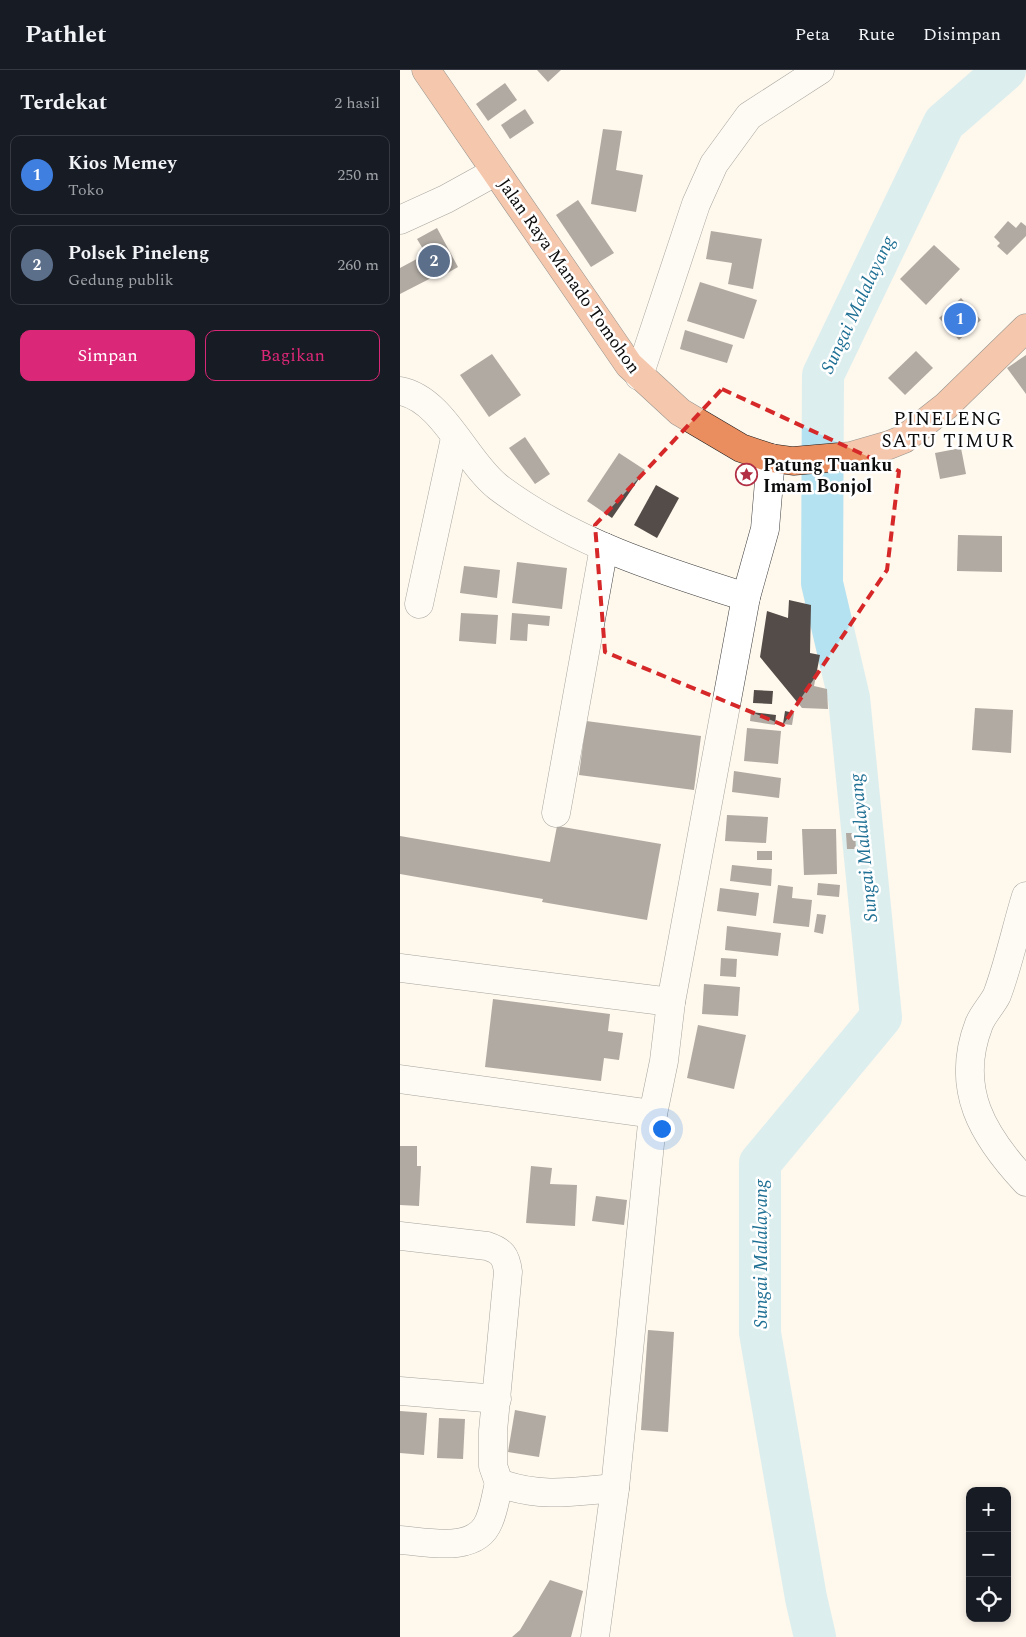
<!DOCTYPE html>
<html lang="id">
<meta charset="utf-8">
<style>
:root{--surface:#171b24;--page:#20242c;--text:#f1f3f6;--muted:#9ea1a6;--line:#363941;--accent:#db2777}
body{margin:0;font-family:Spectral,serif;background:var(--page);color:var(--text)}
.controls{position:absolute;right:15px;bottom:15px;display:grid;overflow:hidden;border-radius:10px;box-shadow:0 2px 8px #0003}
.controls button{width:45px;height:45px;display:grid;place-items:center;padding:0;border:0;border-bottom:1px solid var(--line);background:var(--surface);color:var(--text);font:25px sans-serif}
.you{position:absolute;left:261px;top:1058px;width:18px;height:18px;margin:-12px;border:4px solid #fff;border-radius:50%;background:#1a73e8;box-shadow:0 0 0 8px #1a73e833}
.badge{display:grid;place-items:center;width:32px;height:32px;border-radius:50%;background:var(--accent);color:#fff;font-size:16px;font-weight:700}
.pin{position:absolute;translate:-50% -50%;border:2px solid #fff;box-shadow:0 1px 5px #0006}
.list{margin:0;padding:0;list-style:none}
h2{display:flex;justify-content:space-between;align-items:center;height:65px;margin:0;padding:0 20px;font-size:21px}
h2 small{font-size:16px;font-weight:400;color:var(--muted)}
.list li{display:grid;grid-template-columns:32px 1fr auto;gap:15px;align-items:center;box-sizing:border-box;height:80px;margin:0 10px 10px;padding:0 10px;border:1px solid var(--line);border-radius:10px}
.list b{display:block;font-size:19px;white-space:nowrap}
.list p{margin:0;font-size:16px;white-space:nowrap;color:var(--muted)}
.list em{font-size:16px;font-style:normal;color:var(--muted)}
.actions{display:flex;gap:10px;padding:15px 20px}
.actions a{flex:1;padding:11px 0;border:1px solid var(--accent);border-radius:10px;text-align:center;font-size:18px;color:var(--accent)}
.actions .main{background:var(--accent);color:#fff}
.icon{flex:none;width:28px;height:28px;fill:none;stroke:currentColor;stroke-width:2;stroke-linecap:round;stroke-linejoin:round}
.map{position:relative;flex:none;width:626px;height:1567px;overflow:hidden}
header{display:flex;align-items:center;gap:30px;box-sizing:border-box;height:70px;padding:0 25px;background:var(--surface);border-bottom:1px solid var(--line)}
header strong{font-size:24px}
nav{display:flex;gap:28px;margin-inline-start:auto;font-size:18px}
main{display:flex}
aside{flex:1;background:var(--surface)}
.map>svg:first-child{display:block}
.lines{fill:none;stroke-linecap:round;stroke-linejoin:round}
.river{stroke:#b5e2f1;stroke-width:42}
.building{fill:#544c49}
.street-casing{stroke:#3f3f3f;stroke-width:29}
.highway-casing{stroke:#1d1d1d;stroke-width:29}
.street{stroke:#fff;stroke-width:28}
.highway{stroke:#ea8d5f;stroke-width:28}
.marked{fill:none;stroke:#d62828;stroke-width:4;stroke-dasharray:10 6;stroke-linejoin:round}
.labels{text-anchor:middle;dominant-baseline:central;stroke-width:5;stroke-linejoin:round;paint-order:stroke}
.street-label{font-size:18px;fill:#0c0c0c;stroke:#fff}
.poi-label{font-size:18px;font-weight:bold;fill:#0c0c0c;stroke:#fff;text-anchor:start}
.water-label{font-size:19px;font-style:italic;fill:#1f7094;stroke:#fff}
.neighbourhood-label{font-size:19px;letter-spacing:1px;fill:#0c0c0c;stroke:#fff}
</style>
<header>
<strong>Pathlet</strong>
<nav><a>Peta</a><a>Rute</a><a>Disimpan</a></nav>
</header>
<main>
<aside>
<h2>Terdekat<small>2 hasil</small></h2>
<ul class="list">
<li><span class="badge" style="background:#3f7fe0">1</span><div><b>Kios Memey</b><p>Toko</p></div><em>250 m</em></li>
<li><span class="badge" style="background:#5c6f8a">2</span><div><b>Polsek Pineleng</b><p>Gedung publik</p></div><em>260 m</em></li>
</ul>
<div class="actions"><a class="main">Simpan</a><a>Bagikan</a></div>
</aside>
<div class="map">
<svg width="626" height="1567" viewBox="0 0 626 1567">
<rect width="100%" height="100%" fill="#fef8ed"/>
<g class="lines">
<!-- river -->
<polyline class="river" points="415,1567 406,1528 360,1263 360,1093 481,947 449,628 422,513 423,305 544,53 605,0"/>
</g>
<!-- building -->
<g class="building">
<polygon points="137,0 161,0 148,12"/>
<polygon points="105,13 117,30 88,51 76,34"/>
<polygon points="125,39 134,53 110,69 101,55"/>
<polygon points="203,59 222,61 216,100 243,105 236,142 191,134"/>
<polygon points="178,130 214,183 191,197 156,145"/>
<polygon points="608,151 616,158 621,152 626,156 626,166 607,185 597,176 600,173 594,167"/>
<polygon points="37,158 58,197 37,209 35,206 0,224 0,198 26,184 17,169"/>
<polygon points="311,161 362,169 353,219 328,214 332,193 306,189"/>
<polygon points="534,175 560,199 526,235 500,209"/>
<polygon points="300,212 357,230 344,269 287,251"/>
<polygon points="561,228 581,250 559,270 539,248"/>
<polygon points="285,260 333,275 327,293 280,279"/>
<polygon points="516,281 533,298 505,325 488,308"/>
<polygon points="92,284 121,325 89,347 60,305"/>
<polygon points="626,285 626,324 607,298"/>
<polygon points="125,367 150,404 135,414 109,378"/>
<polygon points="561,378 566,404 540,409 535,383"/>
<polygon points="219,383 245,400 212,448 187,431"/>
<polygon points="256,415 279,428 257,468 234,455"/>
<polygon points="558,465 602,466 602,502 557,501"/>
<polygon points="117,492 167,498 162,539 112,533"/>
<polygon points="64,496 100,500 97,528 60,523"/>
<polygon points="389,530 411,535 410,583 420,585 414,616 427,619 428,639 402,638 360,587 367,541 388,548"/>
<polygon points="61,543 98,545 96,574 59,571"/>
<polygon points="112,543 150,546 149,556 128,554 127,571 110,570"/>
<polygon points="354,620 373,621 372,634 353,633"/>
<polygon points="575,638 613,640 611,683 572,680"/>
<polygon points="385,641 394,643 392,655 383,654"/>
<polygon points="351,642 376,645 375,655 350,651"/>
<polygon points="186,651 301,666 294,720 179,705"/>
<polygon points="347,658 381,661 378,694 344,691"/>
<polygon points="334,701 381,708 379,728 332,722"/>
<polygon points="327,745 368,747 366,773 325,771"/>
<polygon points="157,756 261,774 247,850 142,832 143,829 0,804 0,766 150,792"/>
<polygon points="402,759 436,759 437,804 404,805"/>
<polygon points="446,763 455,763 456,779 447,779"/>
<rect x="357" y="781" width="15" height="9"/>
<polygon points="332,795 372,799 371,816 330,811"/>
<polygon points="418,813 440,815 439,827 417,825"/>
<polygon points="378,815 393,817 392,828 412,830 409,857 373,853"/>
<polygon points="320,818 359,823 356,846 317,841"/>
<polygon points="417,844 426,845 423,864 414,862"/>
<polygon points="327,856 381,863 378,886 325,880"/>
<polygon points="321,888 337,889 336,907 320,906"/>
<polygon points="304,914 340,917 338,946 302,944"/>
<polygon points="93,929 210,944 208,961 223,963 219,990 204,988 201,1011 85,997"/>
<polygon points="298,955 346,965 334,1019 287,1008"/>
<polygon points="0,1076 17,1076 17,1096 21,1096 19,1136 0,1135"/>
<polygon points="131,1096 152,1098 150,1114 177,1115 175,1156 126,1153"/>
<polygon points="196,1126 227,1130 224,1155 192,1151"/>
<polygon points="248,1260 274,1262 268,1362 241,1360"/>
<polygon points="115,1340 146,1346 139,1387 108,1382"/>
<polygon points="0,1341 27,1343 24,1385 0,1383"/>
<polygon points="39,1348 65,1349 63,1389 37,1388"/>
<polygon points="150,1510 183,1521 171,1567 112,1567 120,1560"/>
</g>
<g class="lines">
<defs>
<g id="street">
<polyline points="0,150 46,129 95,102"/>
<polyline points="239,306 296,134 314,94 349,46 420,0"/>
<path d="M0 321C43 329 65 391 98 417 171 472 260 500 346 527"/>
<polyline points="19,534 55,368"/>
<polyline points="156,743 204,477"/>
<path d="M626 826C616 858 609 893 597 925 592 935 583 944 579 954 554 1019 583 1066 626 1112"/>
<polyline points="0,898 271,932"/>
<polyline points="0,1009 253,1044"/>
<path d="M0 1166 87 1176C102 1181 106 1186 108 1202L93 1361V1396L99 1413C140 1428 172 1422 215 1418"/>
<polyline points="0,1321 97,1329"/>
<path d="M0 1470C27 1472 76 1484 89 1451 94 1440 96 1425 99 1413"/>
<polyline points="195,1567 215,1418 253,1044 264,991 271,932 346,527 365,459 371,388"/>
</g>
<polyline id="highway" points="26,0 229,295 280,342 341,378 371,388 393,391 451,386 489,375 504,369 546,336 626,258"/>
</defs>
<!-- street casing -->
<use href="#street" class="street-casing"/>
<!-- highway casing -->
<use href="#highway" class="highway-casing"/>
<!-- street -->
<use href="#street" class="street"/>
<!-- highway -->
<use href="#highway" class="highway"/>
</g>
<!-- marked area -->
<path d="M0 0H626V1567H0ZM322 319 499 401 487 500 383 655 205 582 195 455Z" fill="#fef8ed" fill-opacity=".55" fill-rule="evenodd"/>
<path class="marked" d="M322 319 499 401 487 500 383 655 205 582 195 455Z"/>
<!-- icons -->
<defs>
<symbol id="sight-ring" viewBox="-11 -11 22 22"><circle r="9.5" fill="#fff" stroke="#b22f45" stroke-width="1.5"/><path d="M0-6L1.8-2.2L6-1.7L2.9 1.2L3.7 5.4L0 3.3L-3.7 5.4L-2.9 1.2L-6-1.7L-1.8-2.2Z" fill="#b22f45"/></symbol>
</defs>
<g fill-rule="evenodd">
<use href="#sight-ring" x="334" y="392" width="25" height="25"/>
</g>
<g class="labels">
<!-- street labels -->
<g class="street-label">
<text transform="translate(169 206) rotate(55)">Jalan Raya Manado Tomohon</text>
</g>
<!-- poi labels -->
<g class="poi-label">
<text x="363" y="395">Patung Tuanku<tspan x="363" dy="21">Imam Bonjol</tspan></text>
</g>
<!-- water labels -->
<g class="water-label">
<text transform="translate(458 235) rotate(-65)">Sungai Malalayang</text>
<text transform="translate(464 778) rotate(-96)">Sungai Malalayang</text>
<text transform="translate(361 1184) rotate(-90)">Sungai Malalayang</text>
</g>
<!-- neighbourhood labels -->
<g class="neighbourhood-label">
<text x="548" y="349">PINELENG<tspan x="548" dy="22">SATU TIMUR</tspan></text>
</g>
</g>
</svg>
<div class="controls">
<button>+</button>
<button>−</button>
<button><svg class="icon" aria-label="locate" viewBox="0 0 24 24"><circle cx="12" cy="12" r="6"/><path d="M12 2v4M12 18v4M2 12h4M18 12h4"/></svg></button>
</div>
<div class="you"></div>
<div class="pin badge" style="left:560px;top:249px;background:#3f7fe0">1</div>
<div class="pin badge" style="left:34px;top:191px;background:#5c6f8a">2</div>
</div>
</main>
